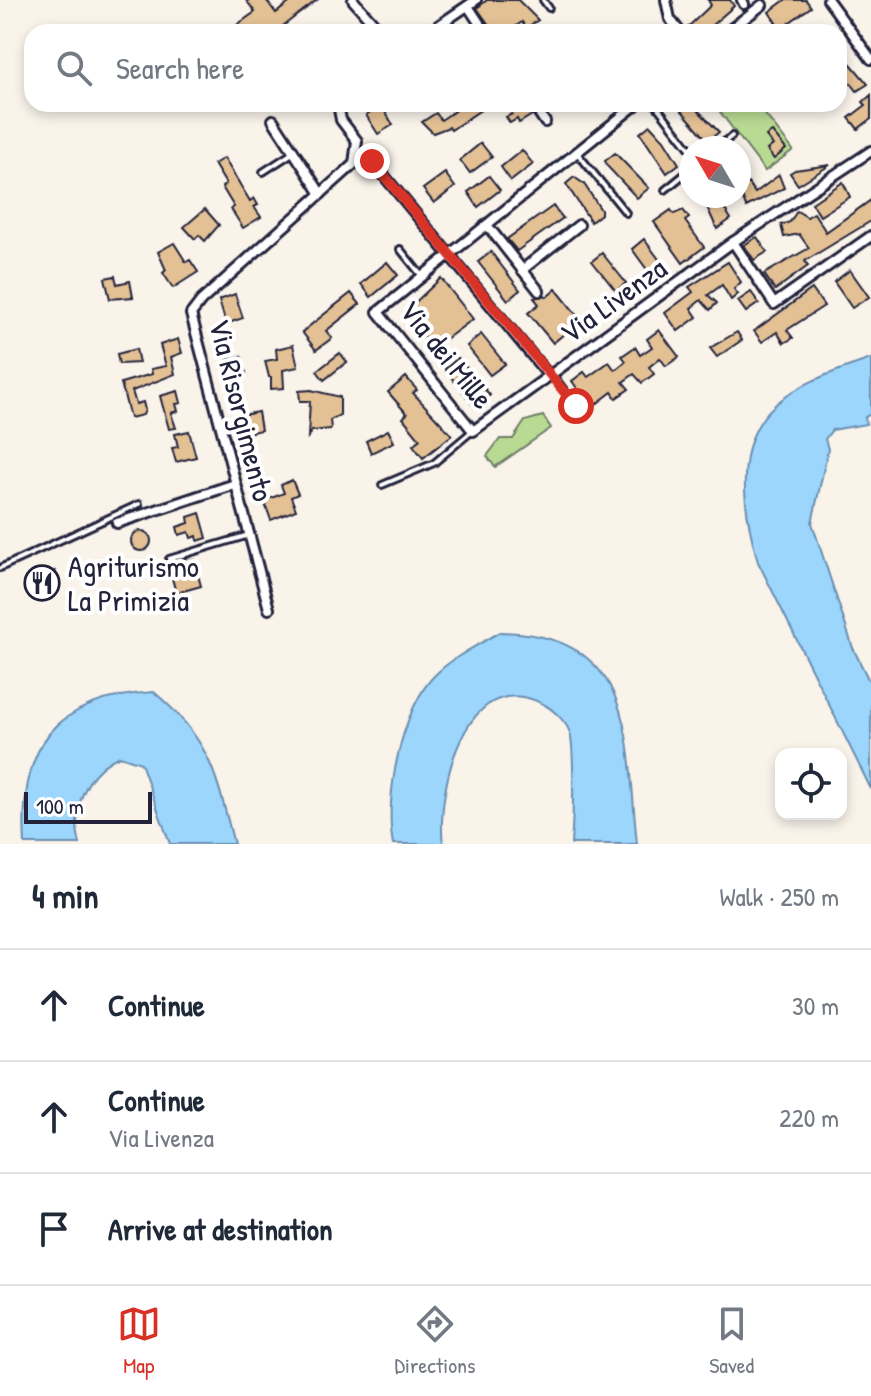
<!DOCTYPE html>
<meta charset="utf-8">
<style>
:root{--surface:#fff;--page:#f6f6f7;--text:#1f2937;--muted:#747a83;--line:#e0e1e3;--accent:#d93025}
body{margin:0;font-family:"Patrick Hand",sans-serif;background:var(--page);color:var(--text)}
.controls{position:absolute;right:24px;bottom:24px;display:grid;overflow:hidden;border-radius:16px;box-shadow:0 4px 12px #0003}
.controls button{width:72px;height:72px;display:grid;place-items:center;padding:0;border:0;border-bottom:2px solid var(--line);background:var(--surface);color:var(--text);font:40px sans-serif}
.compass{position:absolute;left:679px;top:136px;width:72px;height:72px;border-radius:50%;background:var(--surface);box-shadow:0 4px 12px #0003;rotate:309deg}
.scale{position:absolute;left:24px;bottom:20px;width:128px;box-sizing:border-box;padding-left:8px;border:4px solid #22223b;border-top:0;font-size:22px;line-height:28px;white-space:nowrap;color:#22223b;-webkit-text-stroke:6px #fff;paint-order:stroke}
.stop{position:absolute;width:24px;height:24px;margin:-18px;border:6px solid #d93025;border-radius:50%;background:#fff}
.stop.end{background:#d93025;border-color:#fff;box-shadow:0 2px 8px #0008}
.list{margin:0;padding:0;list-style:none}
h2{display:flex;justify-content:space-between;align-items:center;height:104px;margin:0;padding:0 32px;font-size:34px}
h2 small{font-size:26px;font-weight:400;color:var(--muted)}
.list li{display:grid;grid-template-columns:52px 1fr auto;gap:24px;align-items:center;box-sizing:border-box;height:112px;padding:0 32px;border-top:2px solid var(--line)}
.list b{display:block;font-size:30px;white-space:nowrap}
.list p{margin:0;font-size:26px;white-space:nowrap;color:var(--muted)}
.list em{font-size:26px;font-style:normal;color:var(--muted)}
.icon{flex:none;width:44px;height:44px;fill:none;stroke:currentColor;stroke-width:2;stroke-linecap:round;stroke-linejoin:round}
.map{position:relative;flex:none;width:871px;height:844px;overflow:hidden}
.search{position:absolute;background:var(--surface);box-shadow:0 4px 12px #0003;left:24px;right:24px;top:24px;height:88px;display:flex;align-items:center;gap:20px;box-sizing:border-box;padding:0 28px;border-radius:24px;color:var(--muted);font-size:30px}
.sheet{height:440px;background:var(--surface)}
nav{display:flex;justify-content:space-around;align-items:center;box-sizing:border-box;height:112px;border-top:2px solid var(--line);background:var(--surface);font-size:22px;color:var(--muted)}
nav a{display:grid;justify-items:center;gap:4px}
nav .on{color:var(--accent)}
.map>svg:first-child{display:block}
.green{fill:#b9da93;stroke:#6e7e67;stroke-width:2}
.water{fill:#9cd6fc;stroke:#6b8eaf;stroke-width:2}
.building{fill:#e3c195;stroke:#22223b;stroke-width:2}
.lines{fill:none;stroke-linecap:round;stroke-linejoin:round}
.service-casing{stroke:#22223b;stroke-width:10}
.minor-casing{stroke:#22223b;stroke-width:14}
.service{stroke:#fff;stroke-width:4}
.minor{stroke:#fff;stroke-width:8}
.route{stroke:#d93025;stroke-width:10}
.labels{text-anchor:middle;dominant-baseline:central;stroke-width:8;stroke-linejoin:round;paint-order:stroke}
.street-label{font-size:30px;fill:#22223b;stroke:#fff}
.poi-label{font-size:30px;fill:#22223b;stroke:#fff;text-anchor:start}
</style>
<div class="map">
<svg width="871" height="844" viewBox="0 0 871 844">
<rect width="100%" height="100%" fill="#f9f3ea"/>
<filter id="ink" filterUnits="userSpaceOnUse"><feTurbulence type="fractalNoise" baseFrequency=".0125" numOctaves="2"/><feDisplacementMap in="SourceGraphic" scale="16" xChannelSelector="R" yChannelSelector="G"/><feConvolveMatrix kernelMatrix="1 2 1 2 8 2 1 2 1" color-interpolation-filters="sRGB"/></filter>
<g filter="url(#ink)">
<!-- green -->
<g class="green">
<polygon points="714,104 757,104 793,150 765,171"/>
<polygon points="543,416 551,428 495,467 487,456 500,439 513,439 525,421"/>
</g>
<!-- water -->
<g class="water">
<path d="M871 359V414L865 417 866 424 832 430 825 439 828 449 812 523 853 648 871 685V789L758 562C744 513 731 442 776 404 802 381 839 370 871 359Z"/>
<path d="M500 632C638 635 626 738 637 844H571C573 822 575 752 570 733 566 721 552 708 541 703 465 666 436 791 443 844H393C384 799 401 706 437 673 455 656 478 645 500 632Z"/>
<path d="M154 692C211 740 216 775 234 844H170L141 763 120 756C87 770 70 808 80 844H25C19 746 53 698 154 692Z"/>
</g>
<!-- building -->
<g class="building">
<polygon points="246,0 266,0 276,13 293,0 317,0 275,32 227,32 255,12"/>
<polygon points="487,0 518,0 538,20 526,28 522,22 508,32 494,32 477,8"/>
<polygon points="708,0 730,0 734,6 704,32 692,32 688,27 711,5"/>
<polygon points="785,0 806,0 811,7 780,29 769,12"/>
<polygon points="845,57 868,84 857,91 851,83 839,92 839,82 845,78 839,70 839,61"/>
<polygon points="871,95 871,119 858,129 849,118 866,105 863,102"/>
<polygon points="465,104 478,104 482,109 451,130 449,127 433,133 422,122 436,113 441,120"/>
<polygon points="507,104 524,104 532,115 519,123 517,119 510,123 506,117 512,114"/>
<polygon points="676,104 692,104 719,132 708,141"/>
<polygon points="381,105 393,125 378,134 366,115"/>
<polygon points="650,125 664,140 679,164 667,173 640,133"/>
<polygon points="772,132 786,149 774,159 767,150 773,145 766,136"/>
<polygon points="481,143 492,157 470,173 460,160"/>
<polygon points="522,150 533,164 511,181 501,167"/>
<polygon points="615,153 649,188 637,198 607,166 605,161"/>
<polygon points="224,158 250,201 254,198 258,205 254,207 261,217 243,228 231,209 234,207 222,187 226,184 214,164"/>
<polygon points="830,165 798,185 790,173 795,170"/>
<polygon points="445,173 455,187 434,203 423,189"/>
<polygon points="779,175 784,188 746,207 739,189 748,183 755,193"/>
<polygon points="489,176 500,190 478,207 468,192"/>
<polygon points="574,177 584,184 601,210 601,214 591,222 566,184"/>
<polygon points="843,182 850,197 820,216 812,203"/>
<polygon points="718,198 731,219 717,229 706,205"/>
<polygon points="871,200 871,221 805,261 808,266 775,290 764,274 809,248 799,234 784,237 781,225 790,222 797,211 807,217 814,213 826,232"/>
<polygon points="553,206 563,218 517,251 507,239"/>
<polygon points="205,209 219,225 205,241 199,235 195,239 184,227"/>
<polygon points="671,210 674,214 683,210 689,218 685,221 704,247 683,263 654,222"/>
<polygon points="757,237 767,252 754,260 744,245"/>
<polygon points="644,239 664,266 651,275 632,249"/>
<polygon points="174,243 186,262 190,260 198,272 173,288 163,273 166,270 158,252"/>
<polygon points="491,252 520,290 508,300 478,262"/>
<polygon points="602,253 626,283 616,291 592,261"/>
<polygon points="387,262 398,275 371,297 361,284"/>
<polygon points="728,262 741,282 734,289 738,294 731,300 722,285 708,295 717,303 710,310 701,300 691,308 697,317 678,331 665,313 693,292 689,287"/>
<polygon points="850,270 869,297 852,308 834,282"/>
<polygon points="115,276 117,284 130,281 133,297 110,299 105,278"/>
<polygon points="441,278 473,319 434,348 404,313"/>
<polygon points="556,289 581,320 553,343 528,313 539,304 534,298 545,295 547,297"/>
<polygon points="812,289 824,306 787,330 793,338 784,343 777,332 762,342 754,331"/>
<polygon points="751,292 759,303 746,312 738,301"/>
<polygon points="351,293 360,304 326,331 332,338 316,350 302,332"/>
<polygon points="235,294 243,318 226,324 219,300"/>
<polygon points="659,330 679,357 666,366 660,358 649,367 654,374 642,383 634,374 623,382 629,389 616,398 612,392 591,408 572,381 584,372 588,377 609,362 615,370 626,361 622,356 635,347 640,355 652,347 647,339"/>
<polygon points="737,332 742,340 717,357 710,348"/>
<polygon points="481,334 505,364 490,375 467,346"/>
<polygon points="178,339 182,353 171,357 175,374 132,391 136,404 143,402 145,410 143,415 130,418 121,383 152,374 151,369 166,366 160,345"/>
<polygon points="293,345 298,367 283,370 284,388 271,389 271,377 269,377 265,361 277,359 276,349"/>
<polygon points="136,349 139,363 119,364 117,354"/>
<polygon points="340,353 347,362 324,380 317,371"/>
<polygon points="241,356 246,373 232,377 228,360"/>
<polygon points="458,358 469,370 455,382 445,369"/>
<polygon points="406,377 417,390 413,393 452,435 423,458 413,445 420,439 403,418 407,414 388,392"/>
<polygon points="478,381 490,395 475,407 463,392"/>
<polygon points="311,390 340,397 340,415 330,420 331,429 312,431 308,437 310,401 300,401 299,391"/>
<polygon points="178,391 181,403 176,404 178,411 171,413 176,428 169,429 160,396"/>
<polygon points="258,412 261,430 243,434 242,430 236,431 233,417"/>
<polygon points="388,430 394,442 371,453 366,441"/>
<polygon points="189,431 196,457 176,462 172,448 178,447 175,434"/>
<polygon points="292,480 298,494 291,497 296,510 271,520 264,501 284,493 281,485"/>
<polygon points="200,513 207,538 198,541 197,536 191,538 189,532 179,535 177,527 189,523 188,517"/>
<circle cx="141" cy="541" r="10"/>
<polygon points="194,560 201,586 176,593 169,567"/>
<polygon points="55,571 60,585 30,596 25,581"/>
</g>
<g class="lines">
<defs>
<g id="service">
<polyline points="543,0 549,8"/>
<polyline points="655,104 691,150"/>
<polyline points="717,148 732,136"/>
<polyline points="578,154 626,213"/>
<polyline points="263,172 294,152"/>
<polyline points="665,190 691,169"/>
<polyline points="400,249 421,275"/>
<polyline points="552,374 576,406"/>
<polyline points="382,485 434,463 471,432"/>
<polyline points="169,559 249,535"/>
<polyline points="0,568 139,504"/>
</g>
<g id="minor">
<polyline points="353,0 381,32"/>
<polyline points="666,0 670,19 680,32"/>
<polyline points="742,0 744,4"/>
<polyline points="828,0 871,59"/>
<polyline points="468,6 485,32"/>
<polyline points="429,32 476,0"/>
<polyline points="727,32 762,5"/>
<polyline points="533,104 545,122"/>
<polyline points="273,120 321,194"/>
<polyline points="357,153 372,161 549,376 733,242 871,151"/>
<polyline points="487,225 539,291"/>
<polyline points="733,242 774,304 871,236"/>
<polyline points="522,270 579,225"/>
<polyline points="549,376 473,431 378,312 637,104"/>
<polyline points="117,523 235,484"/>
<polyline points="269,609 191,314 201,301 354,164 357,141 341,120 338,104"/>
</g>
</defs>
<!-- service casing -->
<use href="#service" class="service-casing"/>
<!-- minor casing -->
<use href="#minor" class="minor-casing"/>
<!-- service -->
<use href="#service" class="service"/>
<!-- minor -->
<use href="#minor" class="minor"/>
</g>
</g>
<g class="lines" filter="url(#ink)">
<!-- route -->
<polyline class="route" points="372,161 576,406"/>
</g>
<!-- icons -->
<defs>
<symbol id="restaurant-ring" viewBox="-11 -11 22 22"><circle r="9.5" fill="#fff" stroke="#22223b" stroke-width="1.5"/><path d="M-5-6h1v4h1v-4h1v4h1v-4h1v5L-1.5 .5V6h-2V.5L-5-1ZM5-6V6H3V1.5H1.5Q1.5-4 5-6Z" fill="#22223b"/></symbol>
</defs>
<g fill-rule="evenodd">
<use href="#restaurant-ring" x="22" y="563" width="40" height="40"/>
</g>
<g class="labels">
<!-- street labels -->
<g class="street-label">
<text transform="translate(613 300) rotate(-36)">Via Livenza</text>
<text transform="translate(447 354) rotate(51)">Via dei Mille</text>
<text transform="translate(242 410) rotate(76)">Via Risorgimento</text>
</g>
<!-- poi labels -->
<g class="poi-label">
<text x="68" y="566">Agriturismo<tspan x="68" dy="34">La Primizia</tspan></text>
</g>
</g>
</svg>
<div class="controls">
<button><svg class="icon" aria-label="locate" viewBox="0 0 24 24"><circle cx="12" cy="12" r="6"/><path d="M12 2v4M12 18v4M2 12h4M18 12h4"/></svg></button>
</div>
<svg class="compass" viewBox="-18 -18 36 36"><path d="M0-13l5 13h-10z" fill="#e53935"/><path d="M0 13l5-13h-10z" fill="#747a83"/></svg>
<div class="scale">100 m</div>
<div class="stop" style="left:576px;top:406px"></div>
<div class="stop end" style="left:372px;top:161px"></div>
<div class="search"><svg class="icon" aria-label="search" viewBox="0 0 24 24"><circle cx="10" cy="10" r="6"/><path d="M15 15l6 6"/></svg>Search here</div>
</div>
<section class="sheet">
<h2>4 min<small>Walk · 250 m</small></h2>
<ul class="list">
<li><svg class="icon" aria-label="ahead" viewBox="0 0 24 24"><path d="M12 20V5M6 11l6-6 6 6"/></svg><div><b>Continue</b></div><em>30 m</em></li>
<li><svg class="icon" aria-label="ahead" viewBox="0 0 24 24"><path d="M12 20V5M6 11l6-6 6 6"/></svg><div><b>Continue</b><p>Via Livenza</p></div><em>220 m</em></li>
<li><svg class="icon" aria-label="arrive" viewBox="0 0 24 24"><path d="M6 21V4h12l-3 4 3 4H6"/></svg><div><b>Arrive at destination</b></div></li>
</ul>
</section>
<nav>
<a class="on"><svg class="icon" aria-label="map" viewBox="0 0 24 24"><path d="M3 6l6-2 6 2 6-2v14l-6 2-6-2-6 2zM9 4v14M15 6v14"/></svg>Map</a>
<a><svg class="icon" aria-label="directions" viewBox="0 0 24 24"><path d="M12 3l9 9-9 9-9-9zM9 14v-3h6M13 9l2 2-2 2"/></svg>Directions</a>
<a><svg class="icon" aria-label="saved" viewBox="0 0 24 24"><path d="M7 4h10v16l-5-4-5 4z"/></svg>Saved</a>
</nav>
